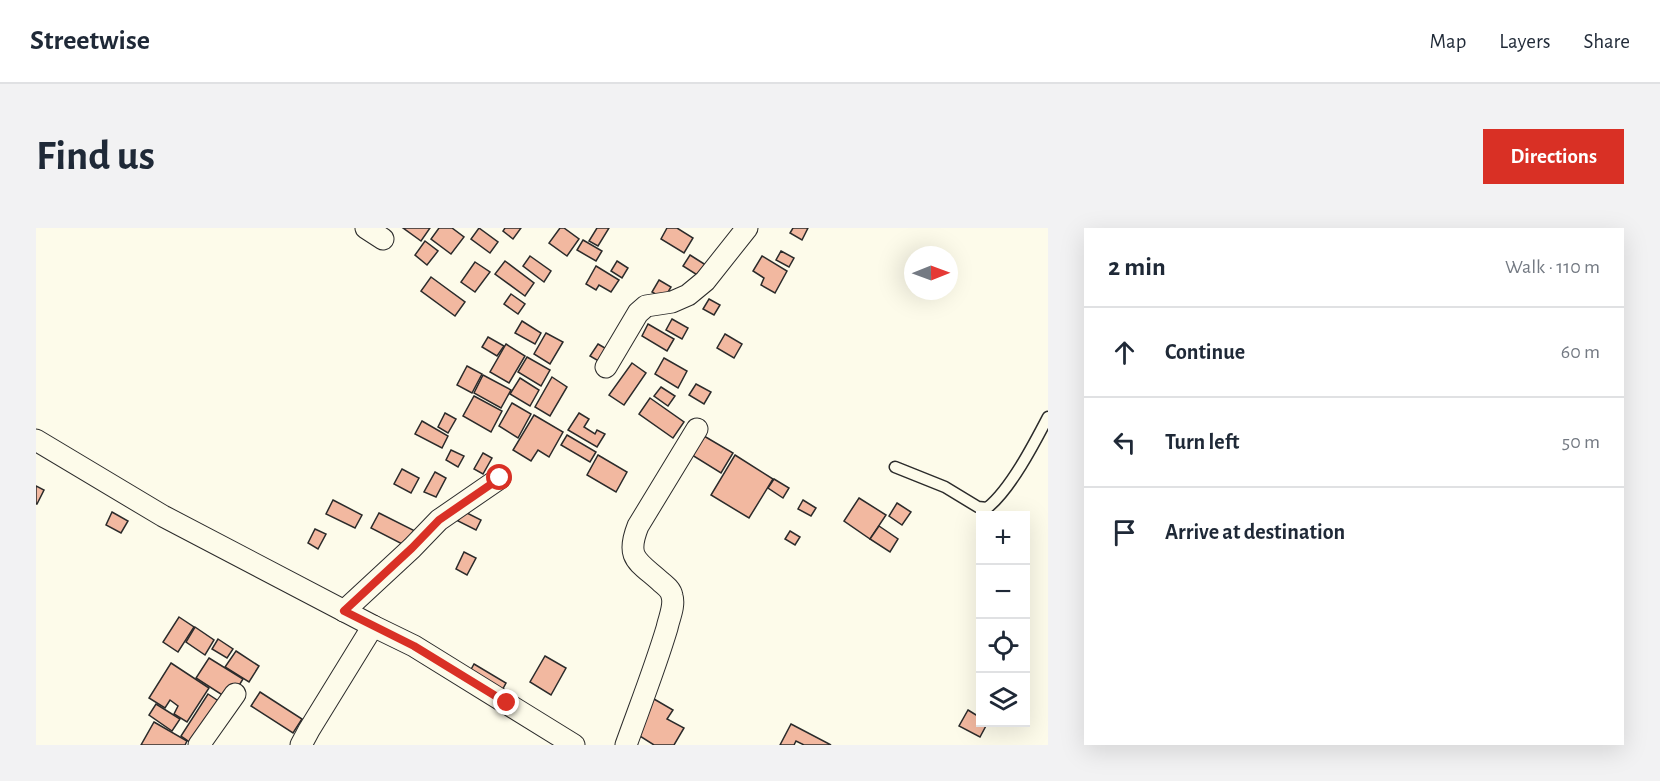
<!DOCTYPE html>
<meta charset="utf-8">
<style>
:root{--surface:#fff;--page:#f2f2f3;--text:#1f2937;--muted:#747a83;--line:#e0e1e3;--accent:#d93025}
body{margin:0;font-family:"Alegreya Sans",sans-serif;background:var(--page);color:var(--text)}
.controls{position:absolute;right:18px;bottom:18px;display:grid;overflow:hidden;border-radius:0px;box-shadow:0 6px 24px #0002}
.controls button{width:54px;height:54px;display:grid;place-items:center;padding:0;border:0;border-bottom:2px solid var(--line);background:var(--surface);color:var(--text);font:30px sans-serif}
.compass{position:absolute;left:868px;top:18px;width:54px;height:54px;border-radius:50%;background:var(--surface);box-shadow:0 6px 24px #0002;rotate:89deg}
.stop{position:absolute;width:18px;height:18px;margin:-14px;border:4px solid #d93025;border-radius:50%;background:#fff}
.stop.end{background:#d93025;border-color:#fff;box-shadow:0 2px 6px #0008}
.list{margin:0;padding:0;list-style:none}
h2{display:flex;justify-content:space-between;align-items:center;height:78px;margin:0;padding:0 24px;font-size:26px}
h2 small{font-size:20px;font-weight:400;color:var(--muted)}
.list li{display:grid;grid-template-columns:39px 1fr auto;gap:18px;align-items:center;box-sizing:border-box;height:90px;padding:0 24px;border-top:2px solid var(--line)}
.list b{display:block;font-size:22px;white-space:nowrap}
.list em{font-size:20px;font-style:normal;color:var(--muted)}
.icon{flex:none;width:33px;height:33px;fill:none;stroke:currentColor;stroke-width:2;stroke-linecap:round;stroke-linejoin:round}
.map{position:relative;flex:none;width:1012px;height:517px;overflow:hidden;border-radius:0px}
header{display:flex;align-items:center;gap:36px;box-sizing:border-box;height:84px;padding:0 30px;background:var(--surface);border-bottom:2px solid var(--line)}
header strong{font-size:28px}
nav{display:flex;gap:33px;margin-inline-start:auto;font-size:21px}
.intro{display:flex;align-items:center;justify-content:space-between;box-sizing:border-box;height:144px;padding:0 36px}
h1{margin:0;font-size:42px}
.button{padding:15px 27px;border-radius:0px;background:var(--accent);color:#fff;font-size:21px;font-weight:700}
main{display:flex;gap:36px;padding:0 36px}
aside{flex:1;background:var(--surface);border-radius:0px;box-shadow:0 6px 24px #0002}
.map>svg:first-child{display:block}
.building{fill:#f2b8a0;stroke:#2b2b2b;stroke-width:1.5}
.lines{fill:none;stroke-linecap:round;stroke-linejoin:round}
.service-casing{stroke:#2b2b2b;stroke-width:13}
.minor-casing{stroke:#2b2b2b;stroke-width:23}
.service{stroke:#fdfbea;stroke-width:10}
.minor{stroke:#fdfbea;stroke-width:21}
.route{stroke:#d93025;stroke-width:8}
</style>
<header>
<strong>Streetwise</strong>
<nav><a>Map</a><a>Layers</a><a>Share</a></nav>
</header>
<div class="intro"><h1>Find us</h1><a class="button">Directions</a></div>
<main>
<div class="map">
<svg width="1012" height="517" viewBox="0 0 1012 517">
<rect width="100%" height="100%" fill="#fdfbea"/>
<!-- building -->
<g class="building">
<polygon points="367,0 394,0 385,13"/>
<polygon points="403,0 416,0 428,9 415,26 395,11"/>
<polygon points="443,0 462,14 454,25 435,11"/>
<polygon points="469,0 485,0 477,11 467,3"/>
<polygon points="524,0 528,0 543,11 531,28 513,15"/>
<polygon points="561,0 573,0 562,18 553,13"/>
<polygon points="631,0 641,0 657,10 648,25 625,11"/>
<polygon points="757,0 772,0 766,12 754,5"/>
<polygon points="547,12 566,23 560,33 541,22"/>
<polygon points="389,13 402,23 391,37 379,27"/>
<polygon points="745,23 758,30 753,39 740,32"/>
<polygon points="654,27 673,39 666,50 647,38"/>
<polygon points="494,28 515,43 508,54 487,38"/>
<polygon points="726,28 751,43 739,65 725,57 728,50 717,43"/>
<polygon points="469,33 498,55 489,68 459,46"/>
<polygon points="581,33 592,40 586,50 575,43"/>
<polygon points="439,34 454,44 439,64 425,54"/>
<polygon points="560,38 583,52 575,64 563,57 560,62 550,56"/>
<polygon points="395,49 429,74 419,88 385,63"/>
<polygon points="623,52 635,59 628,71 616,64"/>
<polygon points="475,66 489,76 482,86 468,76"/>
<polygon points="673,71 684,77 678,87 667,81"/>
<polygon points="636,91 652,100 646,111 630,102"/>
<polygon points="486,93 505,105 499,116 479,105"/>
<polygon points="612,96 638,111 631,123 606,108"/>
<polygon points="510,105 527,114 514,136 498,126"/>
<polygon points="689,106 706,116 698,130 681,120"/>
<polygon points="452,109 468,118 461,128 446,119"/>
<polygon points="470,116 489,128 473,155 454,144"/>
<polygon points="562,116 574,123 566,135 554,128"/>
<polygon points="491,129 514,142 505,158 482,144"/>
<polygon points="628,130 651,143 642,160 619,146"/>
<polygon points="596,135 610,145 588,177 573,167"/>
<polygon points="431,138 446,146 436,165 421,157"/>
<polygon points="447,147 475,162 465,180 438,165"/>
<polygon points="516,149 531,159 514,188 499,179"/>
<polygon points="484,150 503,162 494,178 474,166"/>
<polygon points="660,156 675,164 668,176 653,167"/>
<polygon points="625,159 639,168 632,178 618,168"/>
<polygon points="438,168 466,183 455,204 427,188"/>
<polygon points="614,170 648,194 637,210 603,186"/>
<polygon points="476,175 495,186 482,210 463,198"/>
<polygon points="409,185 420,191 412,205 402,199"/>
<polygon points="543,185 553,191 548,199 559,206 561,202 569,206 561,219 532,202"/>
<polygon points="498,187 527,204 513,229 502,222 495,233 477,222"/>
<polygon points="386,193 412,208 406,220 379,206"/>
<polygon points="531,207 560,224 554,234 525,217"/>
<polygon points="668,208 697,225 685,245 656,227"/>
<polygon points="415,222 428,228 422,239 410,232"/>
<polygon points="447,225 456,230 447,246 438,241"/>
<polygon points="562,227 591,244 580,264 551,247"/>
<polygon points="699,227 737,251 713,290 675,267"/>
<polygon points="366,241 383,250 375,265 358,256"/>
<polygon points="399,244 410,250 400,269 388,264"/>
<polygon points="738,251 753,260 747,270 732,260"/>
<polygon points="0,258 8,262 1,276 0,276"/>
<polygon points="823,270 850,287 834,311 808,293"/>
<polygon points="297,272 326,287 319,300 290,286"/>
<polygon points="767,272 780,280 775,288 762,281"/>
<polygon points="861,275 875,284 866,297 853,288"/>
<polygon points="427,283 445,292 440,302 422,293"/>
<polygon points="76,284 92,293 85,305 70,297"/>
<polygon points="343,285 379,303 372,319 335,300"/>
<polygon points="843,298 862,311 854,324 834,311"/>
<polygon points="279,301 290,306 282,321 272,315"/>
<polygon points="754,303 764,309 759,317 749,311"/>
<polygon points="428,324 440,330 431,347 420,341"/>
<polygon points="143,389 158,399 142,424 127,414"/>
<polygon points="159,399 178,412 169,427 150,414"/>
<polygon points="182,411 197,421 191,430 176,421"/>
<polygon points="200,423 223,438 213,454 189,439"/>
<polygon points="509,428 530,440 515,467 494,454"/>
<polygon points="173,430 207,451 194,472 160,450"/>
<polygon points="135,435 173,460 151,494 138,486 142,478 134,472 129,480 113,470"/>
<polygon points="438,436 470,455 464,466 432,447"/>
<polygon points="224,464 266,491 257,505 215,478"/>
<polygon points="172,466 187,476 158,517 145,508"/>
<polygon points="618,471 637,482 631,491 648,500 638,517 618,517 599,505"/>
<polygon points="120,476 144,491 136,503 113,487"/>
<polygon points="932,482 945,490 945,494 952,494 944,509 923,498"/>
<polygon points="118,494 151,513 149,517 105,517"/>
<polygon points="755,496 795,517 768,517 760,513 758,517 744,517"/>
</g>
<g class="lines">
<defs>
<path id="service" d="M859 239 909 259 942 279 951 280C974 262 998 216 1012 189"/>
<g id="minor">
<polyline points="330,0 347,11"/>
<polyline points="570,139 602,85 610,78 636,74 652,67 669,53 711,0"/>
<polyline points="0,212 127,288 337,398 378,418 538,517"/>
<polyline points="308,383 376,320 403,292 464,250"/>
<polyline points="163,517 199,466"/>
<polyline points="265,517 273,502 337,398"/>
<path d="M590 517C604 478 619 440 631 400 633 390 639 378 636 368 635 362 630 358 625 354 602 333 589 331 602 298L661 201"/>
</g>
</defs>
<!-- service casing -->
<use href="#service" class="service-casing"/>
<!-- minor casing -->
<use href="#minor" class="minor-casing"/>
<!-- service -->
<use href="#service" class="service"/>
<!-- minor -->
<use href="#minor" class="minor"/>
</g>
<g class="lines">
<!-- route -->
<polyline class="route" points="464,250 403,292 376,320 308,383 378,418 471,475"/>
</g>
</svg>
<div class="controls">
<button>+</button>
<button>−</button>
<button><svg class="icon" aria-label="locate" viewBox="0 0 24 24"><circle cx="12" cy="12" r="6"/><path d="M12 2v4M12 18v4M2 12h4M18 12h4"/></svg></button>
<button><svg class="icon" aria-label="layers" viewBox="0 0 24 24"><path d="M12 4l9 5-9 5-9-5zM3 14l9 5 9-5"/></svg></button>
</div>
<svg class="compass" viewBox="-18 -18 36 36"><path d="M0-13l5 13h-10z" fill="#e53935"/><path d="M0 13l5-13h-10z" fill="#747a83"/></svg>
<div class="stop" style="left:464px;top:250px"></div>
<div class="stop end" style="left:471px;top:475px"></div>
</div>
<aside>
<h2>2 min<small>Walk · 110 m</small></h2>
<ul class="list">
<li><svg class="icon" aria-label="ahead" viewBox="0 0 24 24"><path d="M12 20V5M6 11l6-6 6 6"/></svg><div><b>Continue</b></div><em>60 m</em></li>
<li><svg class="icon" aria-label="left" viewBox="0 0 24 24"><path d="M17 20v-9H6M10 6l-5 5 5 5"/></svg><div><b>Turn left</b></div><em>50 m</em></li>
<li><svg class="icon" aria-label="arrive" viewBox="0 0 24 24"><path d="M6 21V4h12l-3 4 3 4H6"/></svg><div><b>Arrive at destination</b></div></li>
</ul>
</aside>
</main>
